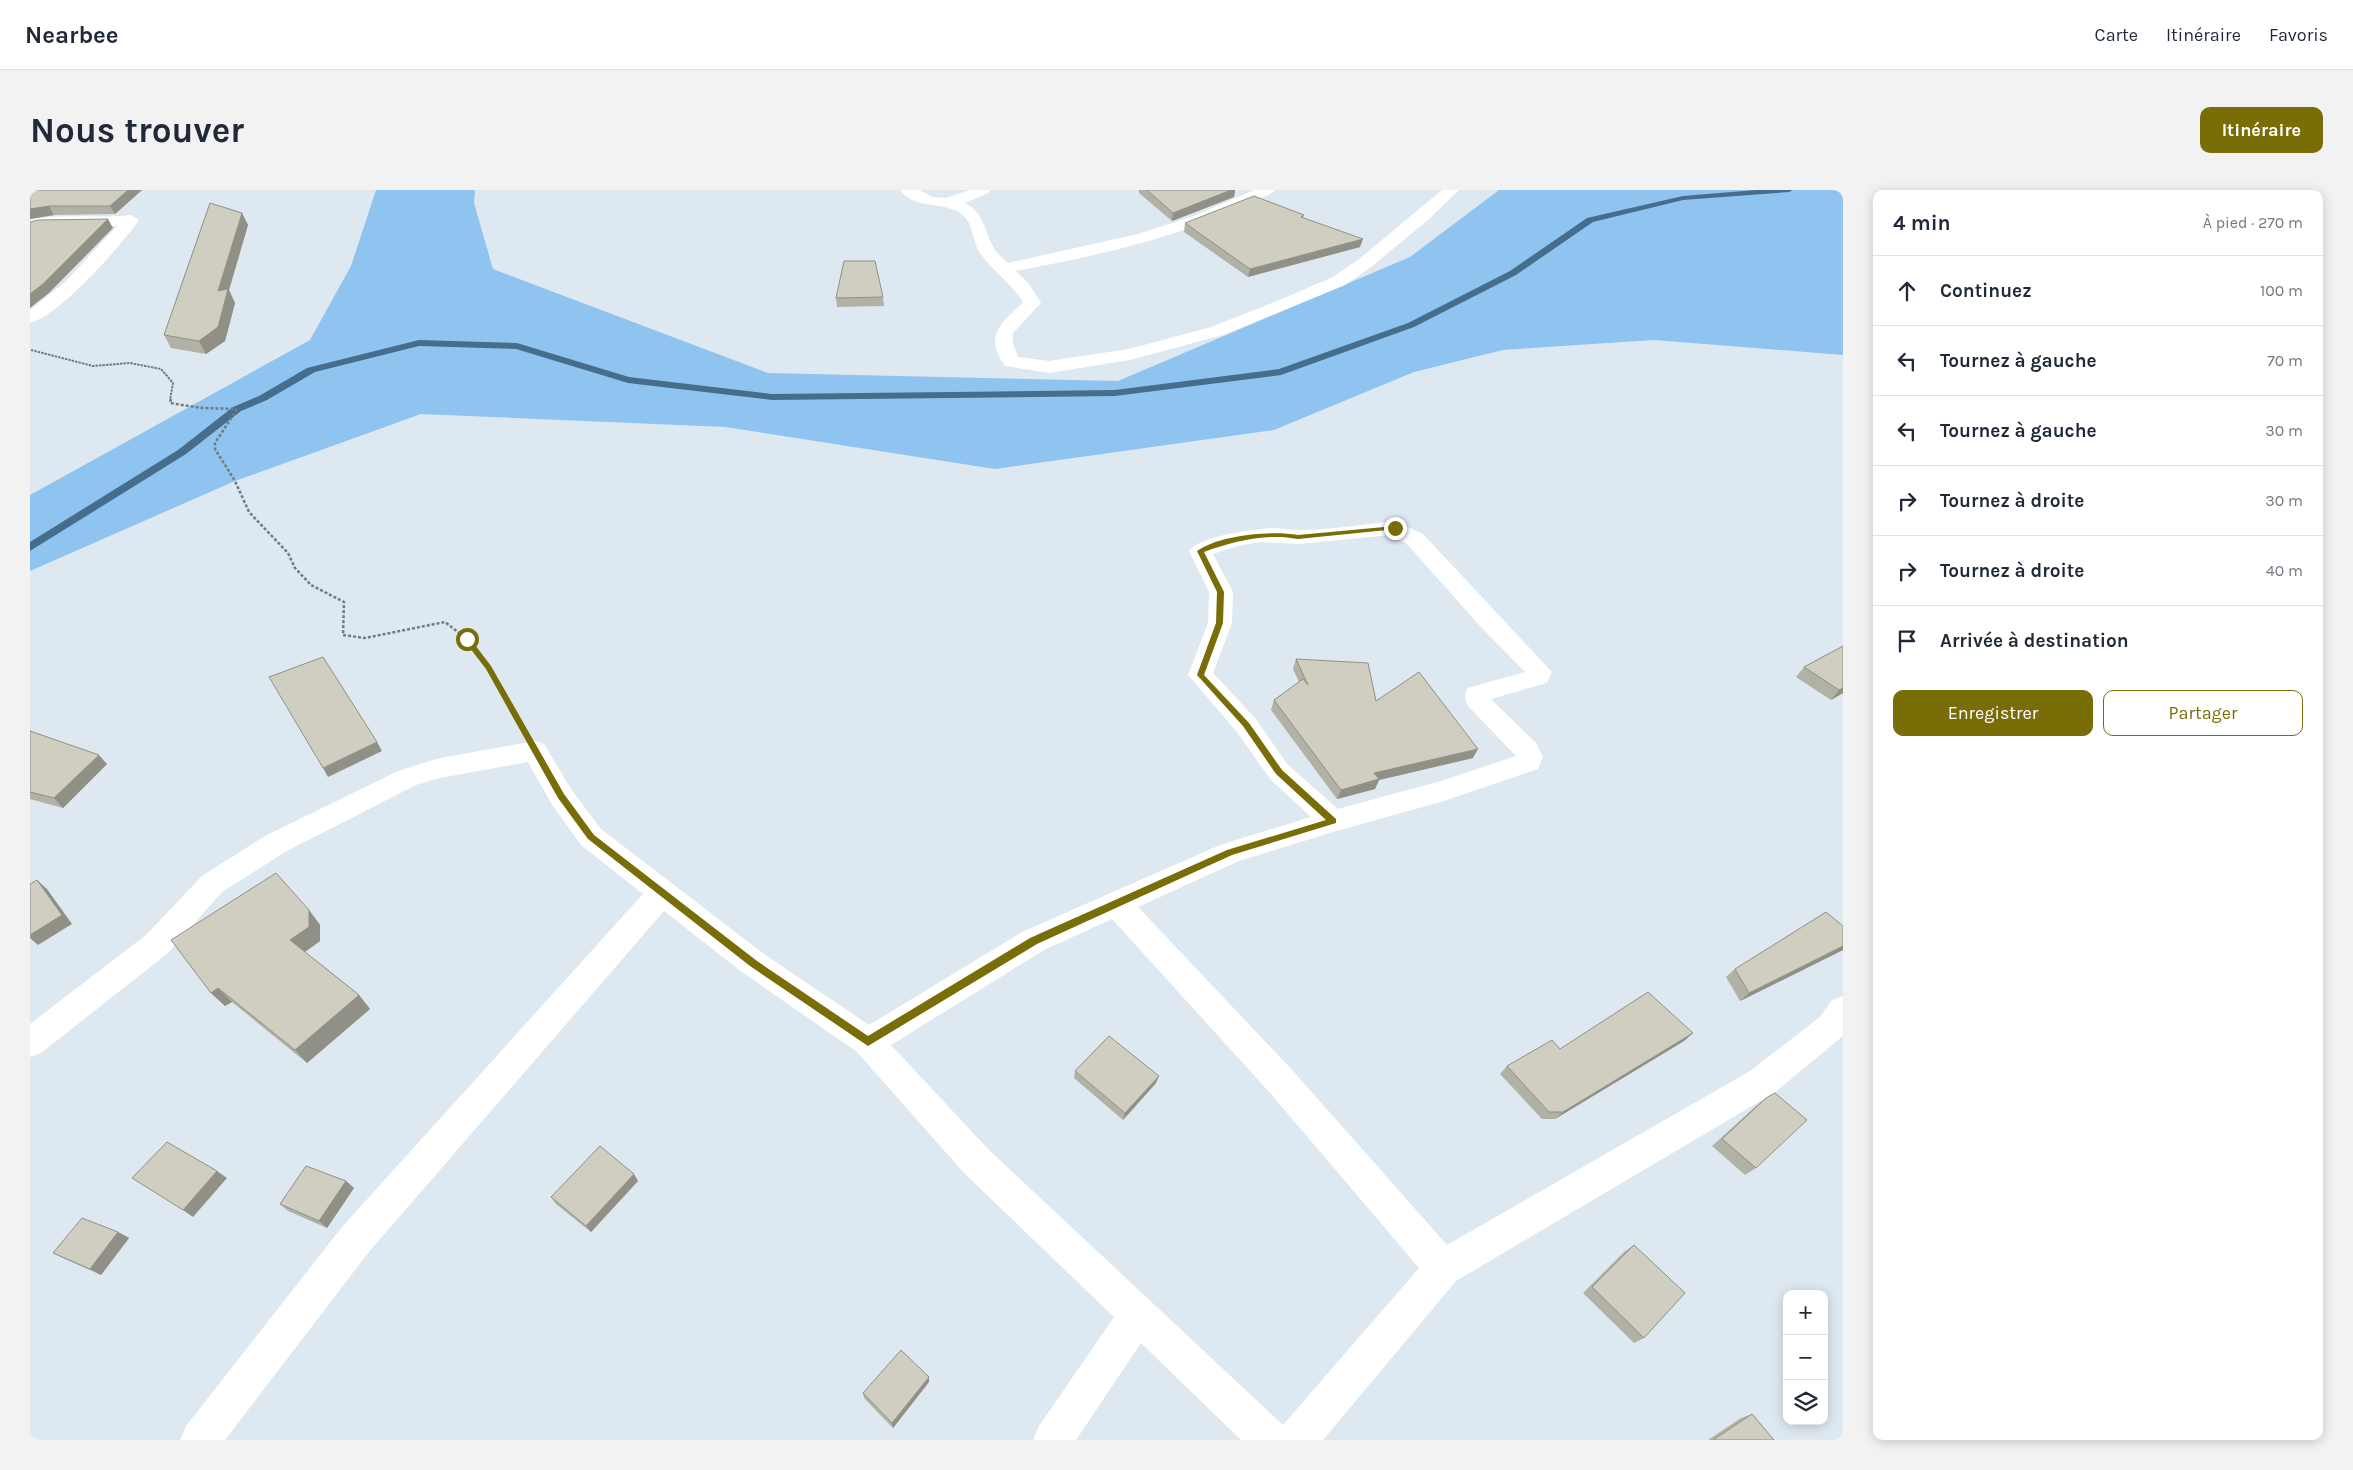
<!DOCTYPE html>
<html lang="fr">
<meta charset="utf-8">
<style>
:root{--surface:#fff;--page:#f2f2f3;--text:#1f2937;--muted:#747a83;--line:#e0e1e3;--accent:#796d08}
body{margin:0;font-family:Karla,sans-serif;background:var(--page);color:var(--text)}
.controls{position:absolute;right:15px;bottom:15px;display:grid;overflow:hidden;border-radius:10px;box-shadow:0 2px 12px #0003}
.controls button{width:45px;height:45px;display:grid;place-items:center;padding:0;border:0;border-bottom:1px solid var(--line);background:var(--surface);color:var(--text);font:25px sans-serif}
.stop{position:absolute;width:15px;height:15px;margin:-11px;border:4px solid #796d08;border-radius:50%;background:#fff}
.stop.end{background:#796d08;border-color:#fff;box-shadow:0 1px 5px #0008}
.list{margin:0;padding:0;list-style:none}
h2{display:flex;justify-content:space-between;align-items:center;height:65px;margin:0;padding:0 20px;font-size:21px}
h2 small{font-size:16px;font-weight:400;color:var(--muted)}
.list li{display:grid;grid-template-columns:32px 1fr auto;gap:15px;align-items:center;box-sizing:border-box;height:70px;padding:0 20px;border-top:1px solid var(--line)}
.list b{display:block;font-size:19px;white-space:nowrap}
.list em{font-size:16px;font-style:normal;color:var(--muted)}
.actions{display:flex;gap:10px;padding:15px 20px}
.actions a{flex:1;padding:11px 0;border:1px solid var(--accent);border-radius:10px;text-align:center;font-size:18px;color:var(--accent)}
.actions .main{background:var(--accent);color:#fff}
.icon{flex:none;width:28px;height:28px;fill:none;stroke:currentColor;stroke-width:2;stroke-linecap:round;stroke-linejoin:round}
.map{position:relative;flex:none;width:1813px;height:1250px;overflow:hidden;border-radius:10px}
header{display:flex;align-items:center;gap:30px;box-sizing:border-box;height:70px;padding:0 25px;background:var(--surface);border-bottom:1px solid var(--line)}
header strong{font-size:24px}
nav{display:flex;gap:28px;margin-inline-start:auto;font-size:18px}
.intro{display:flex;align-items:center;justify-content:space-between;box-sizing:border-box;height:120px;padding:0 30px}
h1{margin:0;font-size:35px}
.button{padding:12px 22px;border-radius:10px;background:var(--accent);color:#fff;font-size:18px;font-weight:700}
main{display:flex;gap:30px;padding:0 30px}
aside{flex:1;background:var(--surface);border-radius:10px;box-shadow:0 2px 12px #0003}
.map>svg:first-child{display:block}
.green{fill:#8fc4f0}
.lines{fill:none;stroke-linecap:round;stroke-linejoin:round}
.stream{fill:#466d8c;fill-rule:evenodd}
.path-far2{stroke:#737a80;stroke-width:2;stroke-dasharray:2.5 1;stroke-linecap:butt}
.path-far1{stroke:#737a80;stroke-width:2.5;stroke-dasharray:3 2;stroke-linecap:butt}
.path{stroke:#737a80;stroke-width:3;stroke-dasharray:4 2.5;stroke-linecap:butt}
.minor{fill:#fff;fill-rule:evenodd}
.wall{fill:#b2b1a6}
.shaded-wall{fill:#919087}
.building{fill:#cfcec1;stroke:#919087}
.route{fill:#796d08}
</style>
<header>
<strong>Nearbee</strong>
<nav><a>Carte</a><a>Itinéraire</a><a>Favoris</a></nav>
</header>
<div class="intro"><h1>Nous trouver</h1><a class="button">Itinéraire</a></div>
<main>
<div class="map">
<svg width="1813" height="1250" viewBox="0 0 1813 1250">
<rect width="100%" height="100%" fill="#dee8f1"/>
<!-- green -->
<polygon class="green" points="346,0 445,0 444,13 463,79 738,183 1088,191 1380,67 1469,0 1813,0 1813,165 1624,150 1473,160 1384,182 1244,240 965,279 695,237 391,224 205,291 0,381 0,305 280,150 321,76"/>
<g class="lines">
<!-- stream -->
<polygon class="stream" points="1726,0 1763,0 1759,2 1653,10 1563,32 1486,85 1384,137 1251,185 1085,206 742,210 598,193 486,159 389,156 285,182 237,210 211,221 156,264 0,361 0,352 148,260 203,217 229,206 277,178 389,150 487,153 599,187 742,204 1085,200 1249,179 1378,133 1480,81 1557,28 1653,6"/>
<!-- path-far2 -->
<polyline class="path-far2" points="1,160 63,176 100,173 131,179 143,193 140,210"/>
<!-- path-far1 -->
<g class="path-far1">
<polyline points="141,209 140,213 172,218 207,219"/>
<polyline points="207,219 185,253 185,259 205,291 219,322 258,363 265,378 281,395 314,412 313,445 335,448 415,432 437,449 458,477"/>
</g>
<!-- path -->
<polyline class="path" points="457,476 486,528"/>
<!-- minor -->
<g class="minor">
<path d="M870 0H889L903 7 915 8 940 0H961L958 3 935 13C955 23 954 41 964 58 967 64 974 69 978 73L1108 44 1164 26 1224 0H1245L1242 3C1220 13 1198 24 1176 32 1115 55 1050 69 986 81L999 94 1011 113 983 143V153L988 167 1019 171 1099 159 1181 137 1247 111 1303 87 1328 70 1412 0H1429L1399 29 1340 78 1315 95 1193 145 1100 170 1019 183 975 176C953 144 971 135 993 112 981 93 963 81 950 63 942 51 944 32 930 23 913 11 884 20 870 0Z"/>
<path d="M101 25 109 30C91 56 29 126 0 133V120L35 92 87 36 13 37 0 40V30C31 23 68 29 101 25Z"/>
<path d="M1365 331 1393 344 1522 482 1517 493 1461 509 1506 553 1513 567 1508 579 1414 611 1303 642 1209 671 1108 717 1264 882 1417 1055 1720 881 1790 827 1802 810 1813 806V846L1744 903 1426 1091 1293 1250H1211L1111 1153 1046 1250H1003L1009 1236 1084 1127 935 984 827 862 712 782 634 721 338 1063 195 1250H150L156 1236 312 1037 613 704 551 655 521 613 498 572 410 588 386 595 255 662 192 702 138 763 11 863 0 867V834L116 745 172 686 235 646 368 581 410 568 505 551 514 554 541 599 571 639 734 764 839 835 992 742 1190 655 1281 627 1240 589 1207 542 1158 485 1178 433 1179 402 1159 361C1169 346 1224 339 1242 338 1251 338 1260 340 1269 340 1301 340 1333 334 1365 331ZM1361 345 1377 354 1449 435 1495 482 1438 498C1434 505 1434 509 1438 516L1486 566 1411 591 1308 619 1258 575 1225 528 1183 483 1202 433 1203 402 1183 364 1207 356 1231 352 1268 354ZM1082 729 1241 904 1389 1078 1253 1235 959 960 861 855 1014 760Z"/>
</g>
</g>
<!-- wall -->
<g class="wall">
<polygon points="112,0 85,24 24,25 0,29 0,3"/>
<polygon points="1109,0 1205,0 1204,7 1142,31 1109,3"/>
<polygon points="212,23 218,35 199,100 205,113 195,151 176,164 141,158 134,145"/>
<polygon points="1274,25 1273,28 1330,57 1218,87 1154,42 1155,33"/>
<polygon points="853,107 854,116 807,117 806,108"/>
<polygon points="1813,456 1813,503 1801,510 1766,487 1774,477"/>
<polygon points="1266,469 1346,511 1443,568 1349,590 1345,599 1307,609 1241,520 1244,510 1269,492 1263,479"/>
<polygon points="0,541 77,574 33,618 0,609"/>
<polygon points="279,720 290,735 290,751 275,762 329,805 340,819 277,873 202,812 195,816 181,803"/>
<polygon points="1813,736 1813,760 1710,811 1696,787 1705,779"/>
<polygon points="1663,843 1654,851 1525,929 1512,929 1470,884 1477,876 1530,859"/>
<polygon points="1045,881 1126,893 1093,930 1044,888"/>
<polygon points="1736,908 1726,978 1715,985 1682,956 1726,916"/>
<polygon points="316,991 324,998 297,1038 258,1021 250,1014"/>
<polygon points="608,991 561,1042 526,1014 521,1007"/>
<polygon points="88,1042 99,1048 71,1085 35,1069 23,1063"/>
<polygon points="1604,1055 1614,1148 1604,1153 1553,1103 1595,1061"/>
<polygon points="899,1192 863,1238 834,1208 833,1203"/>
<polygon points="1722,1224 1744,1250 1678,1250 1711,1228"/>
</g>
<!-- shaded-wall -->
<g class="shaded-wall">
<polygon points="98,0 112,0 85,24 80,16"/>
<polygon points="1201,0 1205,0 1204,7 1142,31 1143,23"/>
<polygon points="19,16 24,25 0,29 0,19"/>
<polygon points="212,23 218,35 199,100 205,113 195,151 176,164 169,151 188,101"/>
<polygon points="78,29 83,38 19,103 0,118 0,104"/>
<polygon points="1333,49 1330,57 1218,87 1220,79"/>
<polygon points="1813,498 1813,503 1801,510 1809,500"/>
<polygon points="347,552 352,561 298,587 293,578"/>
<polygon points="1448,559 1443,568 1349,590 1345,599 1307,609 1311,600 1344,583"/>
<polygon points="69,565 77,574 33,618 24,608"/>
<polygon points="7,690 17,699 42,734 8,755 0,748"/>
<polygon points="279,720 290,735 290,751 272,764 260,750"/>
<polygon points="1813,756 1813,760 1710,811 1719,803"/>
<polygon points="188,798 202,812 195,816 181,803"/>
<polygon points="329,805 340,819 277,873 265,860"/>
<polygon points="1663,843 1654,851 1525,929 1533,922"/>
<polygon points="1129,886 1126,893 1093,930 1095,923"/>
<polygon points="187,981 197,988 163,1027 153,1020"/>
<polygon points="604,984 608,991 561,1042 556,1036"/>
<polygon points="316,991 324,998 297,1038 289,1031"/>
<polygon points="88,1042 99,1048 71,1085 60,1079"/>
<polygon points="899,1187 899,1192 863,1238 862,1233"/>
</g>
<!-- building -->
<g class="building">
<polygon points="5,0 98,0 80,16 19,16 0,19 0,3"/>
<polygon points="1117,0 1201,0 1143,23"/>
<polygon points="1224,6 1274,25 1271,27 1333,49 1220,79 1155,33"/>
<polygon points="180,13 212,23 188,101 198,99 188,137 169,151 134,145"/>
<polygon points="78,29 13,94 0,104 0,32 8,30"/>
<polygon points="814,71 845,71 853,107 806,108"/>
<polygon points="1813,456 1813,498 1809,500 1774,477"/>
<polygon points="293,467 347,552 293,578 239,487"/>
<polygon points="1266,469 1338,473 1346,511 1389,482 1448,559 1344,583 1349,589 1311,600 1244,510 1273,489 1278,495"/>
<polygon points="0,541 69,565 24,608 0,602"/>
<polygon points="246,683 279,720 279,737 260,750 329,805 265,860 188,798 181,803 141,750"/>
<polygon points="7,690 32,725 0,745 0,694"/>
<polygon points="1796,722 1813,736 1813,756 1719,803 1705,779"/>
<polygon points="1618,802 1663,843 1533,922 1519,922 1477,876 1522,850 1530,859"/>
<polygon points="1079,846 1129,886 1095,923 1045,881"/>
<polygon points="1745,903 1777,930 1726,978 1692,949 1736,908"/>
<polygon points="137,952 187,981 153,1020 102,988"/>
<polygon points="570,956 604,984 556,1036 521,1007"/>
<polygon points="276,976 316,991 289,1031 250,1014"/>
<polygon points="52,1028 88,1042 60,1079 23,1063"/>
<polygon points="1604,1055 1655,1103 1614,1148 1562,1097"/>
<polygon points="871,1160 899,1187 862,1233 833,1203"/>
<polygon points="1722,1224 1744,1250 1683,1250"/>
</g>
<!-- route -->
<path class="route" d="M1365 336 1367 339 1268 349C1237 343 1203 351 1174 362L1194 402 1193 433 1174 485 1219 533 1252 580 1306 629V633L1202 665 1007 754 838 856 720 776 558 649 528 608 456 479 433 449 439 447 461 476 534 604 564 645 727 771 838 846 1000 748 1197 660 1296 630 1246 584 1213 536 1167 485 1186 433 1187 402 1167 361C1189 345 1242 340 1268 345Z"/>
</svg>
<div class="controls">
<button>+</button>
<button>−</button>
<button><svg class="icon" aria-label="layers" viewBox="0 0 24 24"><path d="M12 4l9 5-9 5-9-5zM3 14l9 5 9-5"/></svg></button>
</div>
<div class="stop" style="left:437px;top:449px"></div>
<div class="stop end" style="left:1365px;top:338px"></div>
</div>
<aside>
<h2>4 min<small>À pied · 270 m</small></h2>
<ul class="list">
<li><svg class="icon" aria-label="ahead" viewBox="0 0 24 24"><path d="M12 20V5M6 11l6-6 6 6"/></svg><div><b>Continuez</b></div><em>100 m</em></li>
<li><svg class="icon" aria-label="left" viewBox="0 0 24 24"><path d="M17 20v-9H6M10 6l-5 5 5 5"/></svg><div><b>Tournez à gauche</b></div><em>70 m</em></li>
<li><svg class="icon" aria-label="left" viewBox="0 0 24 24"><path d="M17 20v-9H6M10 6l-5 5 5 5"/></svg><div><b>Tournez à gauche</b></div><em>30 m</em></li>
<li><svg class="icon" aria-label="right" viewBox="0 0 24 24"><path d="M7 20v-9h11M14 6l5 5-5 5"/></svg><div><b>Tournez à droite</b></div><em>30 m</em></li>
<li><svg class="icon" aria-label="right" viewBox="0 0 24 24"><path d="M7 20v-9h11M14 6l5 5-5 5"/></svg><div><b>Tournez à droite</b></div><em>40 m</em></li>
<li><svg class="icon" aria-label="arrive" viewBox="0 0 24 24"><path d="M6 21V4h12l-3 4 3 4H6"/></svg><div><b>Arrivée à destination</b></div></li>
</ul>
<div class="actions"><a class="main">Enregistrer</a><a>Partager</a></div>
</aside>
</main>
